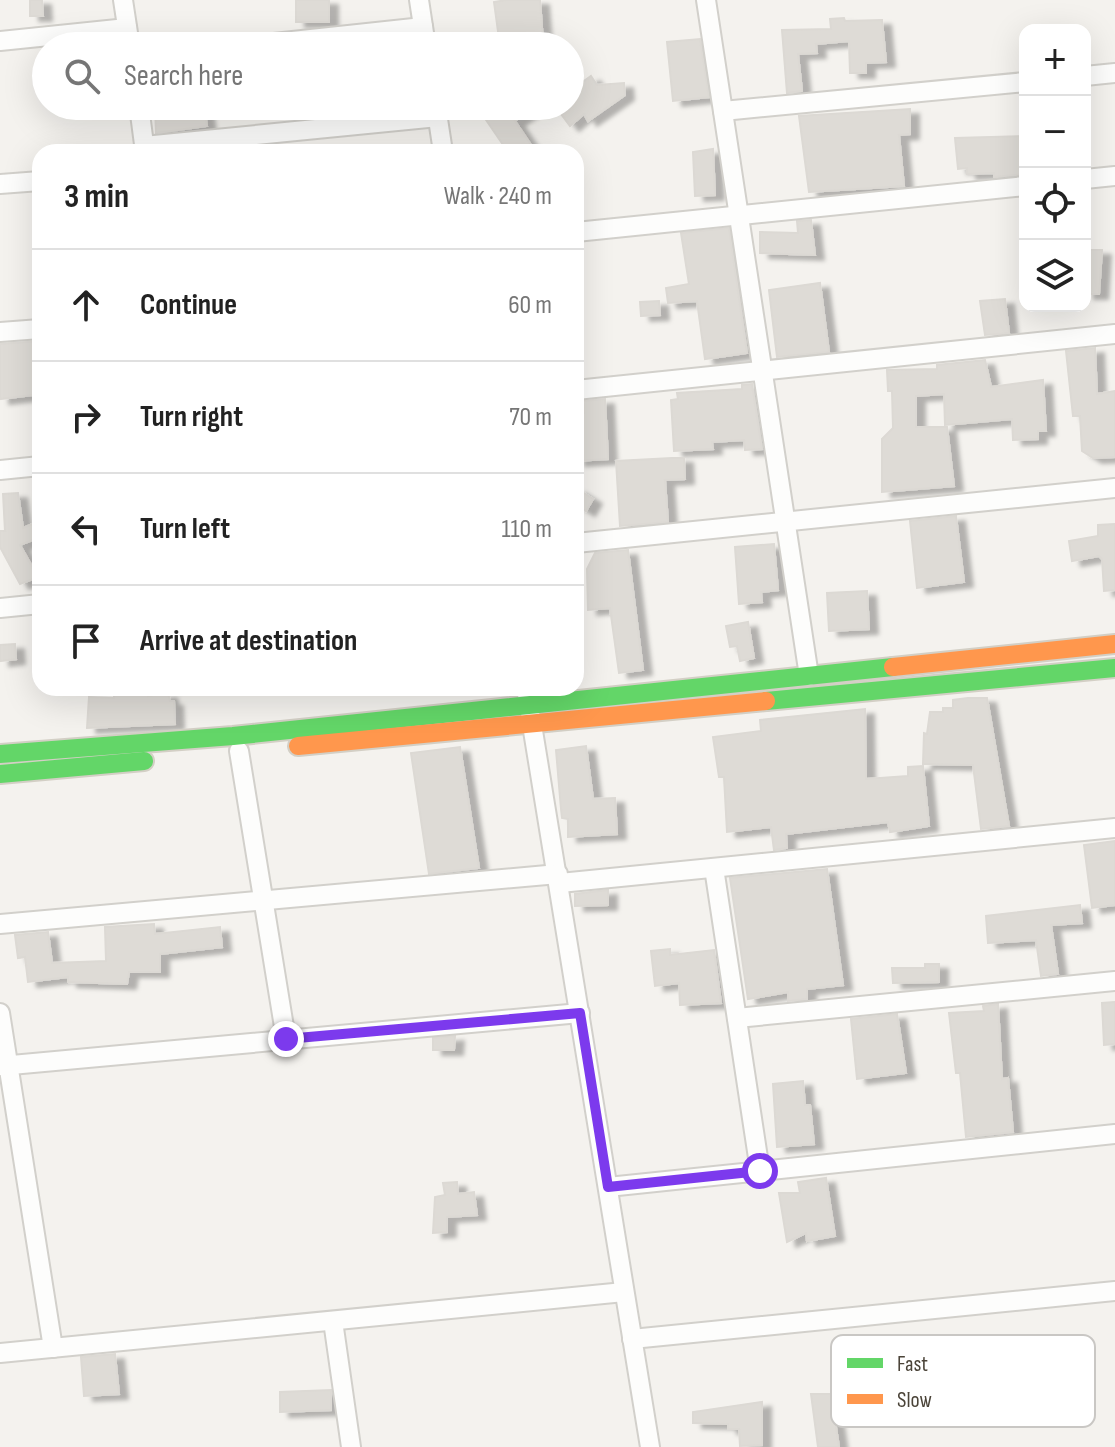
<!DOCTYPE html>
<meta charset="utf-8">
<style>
:root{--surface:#fff;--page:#f6f6f6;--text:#222;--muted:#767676;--line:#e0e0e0}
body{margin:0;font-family:"Sofia Sans Condensed",sans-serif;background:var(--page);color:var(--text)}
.controls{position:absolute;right:24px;top:24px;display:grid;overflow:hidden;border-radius:16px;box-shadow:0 8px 32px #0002}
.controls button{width:72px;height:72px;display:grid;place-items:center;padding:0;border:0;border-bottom:2px solid var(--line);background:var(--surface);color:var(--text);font:40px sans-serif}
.stop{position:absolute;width:24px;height:24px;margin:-18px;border:6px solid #7c3aed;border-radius:50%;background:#fff}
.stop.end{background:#7c3aed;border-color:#fff;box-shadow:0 2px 8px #0008}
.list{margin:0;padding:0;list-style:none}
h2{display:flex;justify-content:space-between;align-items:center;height:104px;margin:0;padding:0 32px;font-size:34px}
h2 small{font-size:26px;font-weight:400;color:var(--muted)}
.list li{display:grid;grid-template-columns:52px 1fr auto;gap:24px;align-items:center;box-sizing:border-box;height:112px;padding:0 32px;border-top:2px solid var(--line)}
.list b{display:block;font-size:30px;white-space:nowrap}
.list em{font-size:26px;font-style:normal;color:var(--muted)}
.icon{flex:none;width:44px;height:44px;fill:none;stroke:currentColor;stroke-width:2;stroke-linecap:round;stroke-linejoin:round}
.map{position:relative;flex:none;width:1115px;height:1447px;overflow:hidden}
.search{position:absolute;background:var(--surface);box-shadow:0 8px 32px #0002;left:32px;top:32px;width:552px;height:88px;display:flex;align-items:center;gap:20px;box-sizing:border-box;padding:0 28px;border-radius:44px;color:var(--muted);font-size:30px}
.panel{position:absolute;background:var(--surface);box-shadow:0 8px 32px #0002;left:32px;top:144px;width:552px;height:552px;border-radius:24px}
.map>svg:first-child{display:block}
.building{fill:#dedbd6;stroke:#dcd9d4;stroke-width:2;filter:url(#shadow)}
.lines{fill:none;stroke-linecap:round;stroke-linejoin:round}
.street-casing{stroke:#d2d0cb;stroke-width:22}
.fast-casing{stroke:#d3cfc5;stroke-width:22}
.slow-casing{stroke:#d3cfc5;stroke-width:22}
.street{stroke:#fdfdfc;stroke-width:18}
.fast{stroke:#63d668;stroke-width:18}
.slow{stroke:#ff974d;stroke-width:18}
.route{stroke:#7c3aed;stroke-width:10}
.key{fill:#fff;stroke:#c9c7c4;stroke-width:2}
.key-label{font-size:22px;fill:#4b4439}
</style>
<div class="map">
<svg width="1115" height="1447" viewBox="0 0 1115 1447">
<defs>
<filter id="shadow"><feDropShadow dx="9" dy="5" stdDeviation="2" flood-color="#0004"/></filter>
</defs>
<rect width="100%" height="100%" fill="#f4f2ee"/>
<!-- building -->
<g class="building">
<polygon points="30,0 42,0 43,16 30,16"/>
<rect x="296" y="0" width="33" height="22"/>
<polygon points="506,0 540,0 543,41 527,46 500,46 494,2"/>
<polygon points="844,18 845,21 882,20 886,62 866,63 866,73 850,73 849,41 816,44 817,53 798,54 802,91 787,93 782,30 831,29 830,19"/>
<polygon points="700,39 709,97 673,101 667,42"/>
<polygon points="591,76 597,85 624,83 625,95 588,121 584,114 570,126 555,106 570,106 570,91"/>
<polygon points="155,106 204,106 207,126 156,133"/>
<polygon points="494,106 538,106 515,121 531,145 520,152 508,152 482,114"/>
<polygon points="910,109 910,134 899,135 904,186 809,192 799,116"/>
<polygon points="1025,136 1025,174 994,177 994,173 967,174 967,168 958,169 955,138"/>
<polygon points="713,149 715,195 695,196 693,152"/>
<polygon points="811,220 815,255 760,253 760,232 798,233 797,221"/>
<polygon points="729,228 747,353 705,359 697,301 668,303 666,288 689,284 681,233"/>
<polygon points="1085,250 1102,250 1099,294 1085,294"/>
<polygon points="820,283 829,352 777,357 769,290"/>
<polygon points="1005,299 1009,333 985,335 980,301"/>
<polygon points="659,301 660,315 641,316 640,302"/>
<polygon points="40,341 40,394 0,399 0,344"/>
<polygon points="1095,348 1097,394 1115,391 1115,457 1093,458 1082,451 1080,416 1073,416 1066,351"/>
<polygon points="985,360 991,387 1043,380 1046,431 1038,431 1038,439 1013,440 1012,419 945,425 944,394 916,396 916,427 947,427 954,486 882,492 882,439 893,428 892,391 888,391 887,370 937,369 937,365"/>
<polygon points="752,384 762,449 745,450 744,440 712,442 713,449 674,451 671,400 678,399 677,393 742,389 742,385"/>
<polygon points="605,399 608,459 576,461 576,414 584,413 583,401"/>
<polygon points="672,458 684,458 685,479 665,480 668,522 620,526 616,461"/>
<polygon points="576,488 593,499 586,511 576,505"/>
<polygon points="18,493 23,528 40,521 40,537 20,545 38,577 20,584 0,547 0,531 5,531 3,494"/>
<polygon points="956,516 964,582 917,588 910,521"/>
<polygon points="1115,524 1115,590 1104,591 1102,559 1099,556 1072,561 1069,541 1098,536 1098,525"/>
<polygon points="774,544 778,590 761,592 762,602 739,604 735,547"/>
<polygon points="628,550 643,670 619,673 610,608 588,610 587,569 595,553"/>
<polygon points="867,591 869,629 829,631 827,593"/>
<polygon points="748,622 754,658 740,661 737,646 730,647 726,626"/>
<polygon points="15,644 16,659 0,661 0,645"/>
<polygon points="114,690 148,691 148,696 168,693 170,701 174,701 175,724 87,728 89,697 114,698"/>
<polygon points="968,698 987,698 1009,826 981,829 973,765 923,764 924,733 927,734 930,712 943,712 943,708 953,708 953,700"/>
<polygon points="865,709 866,779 908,776 908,767 923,766 929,826 890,832 888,822 786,834 787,848 774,850 771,827 727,832 724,777 719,777 713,737 761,731 760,720"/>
<polygon points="586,746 593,799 615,798 617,834 568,837 568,819 562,818 561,809 556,750"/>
<polygon points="460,747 479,868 429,874 411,753"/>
<polygon points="1115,841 1115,905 1092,908 1084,845"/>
<polygon points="827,869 843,985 807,989 807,999 788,1001 788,992 748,999 730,878"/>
<polygon points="608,890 608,905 575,906 575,894"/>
<polygon points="1080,905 1082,923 1051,925 1058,974 1041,976 1036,940 988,943 986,916"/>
<polygon points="154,924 155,934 220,927 222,947 160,954 160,972 129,972 127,984 68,982 68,977 28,982 25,957 18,958 15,935 48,932 52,963 106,961 105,927"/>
<polygon points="670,949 670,955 714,950 721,1003 680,1005 679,983 655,986 651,951"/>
<polygon points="925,964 939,964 939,982 893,983 892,968 925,968"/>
<polygon points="1115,1002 1115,1044 1104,1045 1102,1003"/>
<polygon points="998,1004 1002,1079 1008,1078 1013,1132 966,1137 960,1073 956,1073 949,1013 984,1011 983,1006"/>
<polygon points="897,1014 906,1073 857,1079 851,1019"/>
<polygon points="455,1036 454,1050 433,1050 433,1038"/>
<polygon points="803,1081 805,1105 810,1105 814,1144 777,1147 773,1084"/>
<polygon points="826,1178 835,1236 807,1241 806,1233 787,1242 779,1193 800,1193 798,1182"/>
<polygon points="457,1182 458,1194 474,1192 477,1215 447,1217 447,1232 433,1233 435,1197 445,1195 443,1183"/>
<polygon points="115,1354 119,1394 84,1396 81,1357"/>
<polygon points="331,1390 331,1410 280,1412 280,1392"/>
<polygon points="811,1394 831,1394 839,1447 818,1447"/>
<polygon points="762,1402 762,1445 740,1446 739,1429 728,1429 728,1424 693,1423 693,1412"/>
</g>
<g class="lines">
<defs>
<g id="street">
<polyline points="123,0 130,46"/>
<polyline points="419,0 426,46"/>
<polyline points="706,0 809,676"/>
<polyline points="0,41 127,28"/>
<polyline points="245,46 423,27"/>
<polyline points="1085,76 1115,73"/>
<polyline points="139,106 145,152"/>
<polyline points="436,106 443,152"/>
<polyline points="723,111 1025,82"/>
<polyline points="144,146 438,117"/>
<polyline points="1085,179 1115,176"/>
<polyline points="0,184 40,181"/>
<polyline points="576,232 1025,186"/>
<polyline points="0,332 40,329"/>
<polyline points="576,390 1115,334"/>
<polyline points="0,470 40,466"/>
<polyline points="576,543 1115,488"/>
<polyline points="0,608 40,604"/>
<polyline points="526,688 650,1447"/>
<polyline points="239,751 286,1039"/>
<polyline points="714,868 760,1171"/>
<polyline points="560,883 1115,828"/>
<polyline points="0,924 558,874"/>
<polyline points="0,1013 53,1348"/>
<polyline points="737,1018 1115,981"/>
<polyline points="0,1066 580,1013"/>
<polyline points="608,1187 1115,1134"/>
<polyline points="333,1321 351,1447"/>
<polyline points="632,1339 1115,1291"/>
<polyline points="0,1353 624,1292"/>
</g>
<g id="fast">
<polyline points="766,701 1115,668"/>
<polyline points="0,754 233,736 893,667"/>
<polyline points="0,774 144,761"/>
</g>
<g id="slow">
<polyline points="893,667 1115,644"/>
<polyline points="298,746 766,701"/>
</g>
</defs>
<!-- street casing -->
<use href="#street" class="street-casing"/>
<!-- fast casing -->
<use href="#fast" class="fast-casing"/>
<!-- slow casing -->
<use href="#slow" class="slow-casing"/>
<!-- street -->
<use href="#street" class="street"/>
<!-- fast -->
<use href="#fast" class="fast"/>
<!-- slow -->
<use href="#slow" class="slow"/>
</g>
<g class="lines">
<!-- route -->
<polyline class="route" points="286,1039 580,1013 608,1187 760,1171"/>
</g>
<!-- legend -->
<rect x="831" y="1335" width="264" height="92" rx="12" class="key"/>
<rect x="847" y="1358" width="36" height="10" fill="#63d668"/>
<rect x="847" y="1394" width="36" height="10" fill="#ff974d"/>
<g class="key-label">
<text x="897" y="1371">Fast</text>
<text x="897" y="1407">Slow</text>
</g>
</svg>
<div class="controls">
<button>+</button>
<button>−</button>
<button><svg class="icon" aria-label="locate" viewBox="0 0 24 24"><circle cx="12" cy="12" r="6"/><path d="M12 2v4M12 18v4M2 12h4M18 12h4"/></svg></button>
<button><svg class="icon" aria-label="layers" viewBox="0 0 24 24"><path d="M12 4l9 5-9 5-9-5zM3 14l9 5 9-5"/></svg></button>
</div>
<div class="stop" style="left:760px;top:1171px"></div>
<div class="stop end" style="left:286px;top:1039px"></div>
<div class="search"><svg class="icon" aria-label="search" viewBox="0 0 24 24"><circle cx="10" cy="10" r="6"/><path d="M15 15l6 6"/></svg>Search here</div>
<section class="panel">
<h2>3 min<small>Walk · 240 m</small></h2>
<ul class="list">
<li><svg class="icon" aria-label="ahead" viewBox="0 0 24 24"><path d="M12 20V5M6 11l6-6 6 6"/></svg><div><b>Continue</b></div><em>60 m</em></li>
<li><svg class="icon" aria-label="right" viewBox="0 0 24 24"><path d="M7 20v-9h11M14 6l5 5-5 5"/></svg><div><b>Turn right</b></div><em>70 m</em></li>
<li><svg class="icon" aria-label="left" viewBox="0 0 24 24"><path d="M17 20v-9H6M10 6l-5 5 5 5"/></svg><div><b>Turn left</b></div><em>110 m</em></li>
<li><svg class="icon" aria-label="arrive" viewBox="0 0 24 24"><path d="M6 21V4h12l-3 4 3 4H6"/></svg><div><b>Arrive at destination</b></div></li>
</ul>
</section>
</div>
